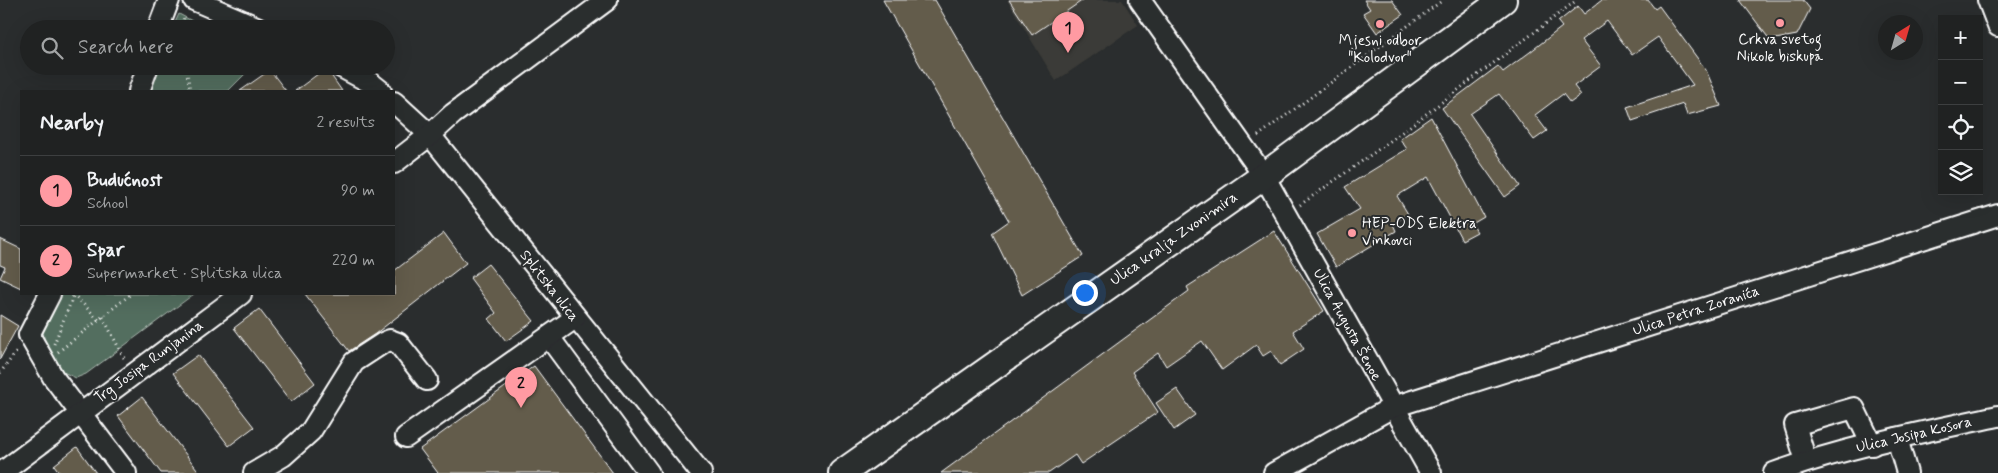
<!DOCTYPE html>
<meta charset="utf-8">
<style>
:root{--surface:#202222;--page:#2d2f2f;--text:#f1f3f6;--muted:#a2a4a5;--line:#3d3f40;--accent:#ff9aa2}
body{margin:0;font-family:Mynerve,sans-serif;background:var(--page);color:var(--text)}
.controls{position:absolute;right:15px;top:15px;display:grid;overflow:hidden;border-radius:0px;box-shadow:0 5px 20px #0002}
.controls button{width:45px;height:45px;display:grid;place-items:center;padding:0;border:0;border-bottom:1px solid var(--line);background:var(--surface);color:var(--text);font:25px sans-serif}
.compass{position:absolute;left:1878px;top:15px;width:45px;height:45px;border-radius:50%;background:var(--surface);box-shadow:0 5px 20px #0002;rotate:37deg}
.you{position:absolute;left:1084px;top:292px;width:18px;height:18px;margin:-12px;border:4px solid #fff;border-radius:50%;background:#1a73e8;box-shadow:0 0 0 8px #1a73e833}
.badge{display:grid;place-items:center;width:32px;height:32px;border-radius:50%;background:var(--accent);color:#111;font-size:16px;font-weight:700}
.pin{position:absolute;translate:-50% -41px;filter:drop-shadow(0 1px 2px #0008)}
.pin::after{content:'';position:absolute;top:26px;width:18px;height:15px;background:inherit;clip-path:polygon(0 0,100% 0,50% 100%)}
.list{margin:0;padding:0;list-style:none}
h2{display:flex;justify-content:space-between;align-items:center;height:65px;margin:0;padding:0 20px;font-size:21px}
h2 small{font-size:16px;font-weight:400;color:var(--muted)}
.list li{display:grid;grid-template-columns:32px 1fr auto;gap:15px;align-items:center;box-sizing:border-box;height:70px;padding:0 20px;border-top:1px solid var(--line)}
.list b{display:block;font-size:19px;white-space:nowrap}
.list p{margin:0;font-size:16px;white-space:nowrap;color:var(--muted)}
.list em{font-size:16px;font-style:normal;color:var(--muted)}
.icon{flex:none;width:28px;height:28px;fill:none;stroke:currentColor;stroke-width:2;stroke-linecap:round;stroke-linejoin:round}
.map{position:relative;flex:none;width:1998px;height:473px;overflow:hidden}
.search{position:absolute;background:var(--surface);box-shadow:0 5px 20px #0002;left:20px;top:20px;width:375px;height:55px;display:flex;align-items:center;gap:12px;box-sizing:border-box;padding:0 18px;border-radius:28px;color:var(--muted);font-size:19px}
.panel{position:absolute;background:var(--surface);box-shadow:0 5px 20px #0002;left:20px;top:90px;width:375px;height:205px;border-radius:0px}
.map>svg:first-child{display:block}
.built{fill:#3b3b37}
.green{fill:#536e5e;stroke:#a9b6ae}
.building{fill:#635c4c;stroke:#fff}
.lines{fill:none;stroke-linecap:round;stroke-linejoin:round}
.minor-casing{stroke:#fff;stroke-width:24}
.major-casing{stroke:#fff;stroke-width:30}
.path{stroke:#fff;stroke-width:3;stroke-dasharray:1 4;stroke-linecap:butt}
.minor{stroke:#2a2d2e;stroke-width:20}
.major{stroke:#2a2d2e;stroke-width:26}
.poi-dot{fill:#ff9aa2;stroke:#2a2d2e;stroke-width:2}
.labels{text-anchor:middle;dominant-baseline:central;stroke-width:4;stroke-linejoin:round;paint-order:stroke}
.poi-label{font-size:15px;fill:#fff;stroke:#2a2d2e}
.street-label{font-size:15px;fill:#fff;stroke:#2a2d2e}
</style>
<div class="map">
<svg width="1998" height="473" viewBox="0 0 1998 473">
<rect width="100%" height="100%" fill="#2a2d2e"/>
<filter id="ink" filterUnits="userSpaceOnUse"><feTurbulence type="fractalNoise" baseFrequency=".02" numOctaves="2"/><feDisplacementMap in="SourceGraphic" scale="10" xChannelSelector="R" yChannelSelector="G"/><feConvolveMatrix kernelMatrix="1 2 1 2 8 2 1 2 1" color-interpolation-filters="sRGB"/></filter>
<g filter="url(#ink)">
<!-- built -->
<polygon class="built" points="1007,0 1122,0 1138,25 1056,81"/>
<!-- green -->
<g class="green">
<polygon points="179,14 207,29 172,29"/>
<polygon points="156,66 253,66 228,91 145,91"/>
<polygon points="54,294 194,294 86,374 76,378 63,372 46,346 41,324"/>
</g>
<!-- building -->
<g class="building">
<polygon points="883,0 935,0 1083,256 1022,295 992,233 1009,221"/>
<polygon points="1009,0 1083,0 1032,35"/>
<polygon points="1364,0 1392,0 1403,15 1377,33 1363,13 1370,9"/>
<polygon points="1602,0 1648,0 1655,9 1659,6 1706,70 1721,106 1687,115 1683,104 1632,121 1627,107 1693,85 1658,37 1632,55 1607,21 1581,40 1601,66 1574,86 1581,95 1570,103 1563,94 1535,115 1547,131 1534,140 1499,94 1470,114 1520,186 1505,197 1442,108 1498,66 1503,72 1530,52 1562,27 1558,22 1578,6 1584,14"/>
<polygon points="1740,0 1803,0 1810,9 1797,35 1770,40"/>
<polygon points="326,68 342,91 295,91"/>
<polygon points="270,70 286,91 240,91"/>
<polygon points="1431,117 1484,217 1472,224 1477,232 1462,240 1428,177 1397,196 1408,214 1393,224 1396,231 1336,267 1317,234 1360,209 1345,187 1407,149 1400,139"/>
<polygon points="1274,231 1324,311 1293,331 1304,349 1280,365 1271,351 1263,356 1256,345 1222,370 1202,341 1166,366 1158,353 1132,372 1158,412 1081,464 1075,455 1049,473 941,473 1189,291 1187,287"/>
<polygon points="444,233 466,263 375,334 349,351 305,294 394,294 394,271"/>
<polygon points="0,239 21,249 21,288 0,278 5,267 0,265"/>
<polygon points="488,264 534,321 506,341 489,319 496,313 470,278"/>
<polygon points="259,309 315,383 291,402 234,328"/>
<polygon points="0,315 18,326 0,359"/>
<polygon points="198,355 254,427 229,446 173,373"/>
<polygon points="534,366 613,473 438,473 420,449"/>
<polygon points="1177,389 1195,415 1174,430 1156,403"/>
<polygon points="142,397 200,473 161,473 118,416"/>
<polygon points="77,447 96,473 60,473 54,465"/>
</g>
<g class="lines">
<defs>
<g id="minor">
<polyline points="194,0 261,29"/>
<polyline points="1140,0 1264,176 1431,473"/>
<polyline points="1988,0 1998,26"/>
<polyline points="158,29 169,0"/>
<polyline points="339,66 371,83 381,91"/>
<polyline points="139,91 148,66"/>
<polyline points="394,102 430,135 701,473"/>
<polyline points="394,163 430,135 453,114 607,0"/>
<polyline points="50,294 29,335 53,377 126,473"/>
<polyline points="549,337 649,473"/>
<polyline points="406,437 575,318"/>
<polyline points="1897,438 1907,473"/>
<polyline points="1806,461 1795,425 1854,408 1872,445"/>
<polyline points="1,473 241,294"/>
<polyline points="254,473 283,456 311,431 354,362 383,343 390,340 398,343 427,380"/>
<polyline points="1274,473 1393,407 1998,215"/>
<path d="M1774 473C1846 447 1923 432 1998 416"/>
</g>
<polyline id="major" points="842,473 1264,176 1503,0"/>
</defs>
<!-- minor casing -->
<use href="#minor" class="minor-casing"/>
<!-- major casing -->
<use href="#major" class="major-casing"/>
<!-- path -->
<g class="path">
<polyline points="182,29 184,17"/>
<polyline points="186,66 190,91"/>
<polyline points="1258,136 1443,0"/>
<polyline points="1300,205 1389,142 1577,0"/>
<polyline points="73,294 99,320"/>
<polyline points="103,317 124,358"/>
<polyline points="54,344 74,294"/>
<polyline points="58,352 131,294"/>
<polyline points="0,373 18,350"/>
</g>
<!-- minor -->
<use href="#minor" class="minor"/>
<!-- major -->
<use href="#major" class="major"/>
</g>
</g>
<!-- markers -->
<g class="poi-dot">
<circle cx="1780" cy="23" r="5"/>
<circle cx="1380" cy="24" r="5"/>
<circle cx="1352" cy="233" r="5"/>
</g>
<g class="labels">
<!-- poi labels -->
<g class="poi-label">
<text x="1780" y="40">Crkva svetog<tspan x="1780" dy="17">Nikole biskupa</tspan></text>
<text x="1380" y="41">Mjesni odbor<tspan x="1380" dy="17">"Kolodvor"</tspan></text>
<text x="1362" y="224" text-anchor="start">HEP-ODS Elektra<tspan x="1362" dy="17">Vinkovci</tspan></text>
</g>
<!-- street labels -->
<g class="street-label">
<text transform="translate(1174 239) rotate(-35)">Ulica kralja Zvonimira</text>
<text transform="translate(549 286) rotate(52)">Splitska ulica</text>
<text transform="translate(1696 311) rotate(-18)">Ulica Petra Zoranića</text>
<text transform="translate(1347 325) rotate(61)">Ulica Augusta Šenoe</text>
<text transform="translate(149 362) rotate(-36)">Trg Josipa Runjanina</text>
<text transform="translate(1914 435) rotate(-13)">Ulica Josipa Kosora</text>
</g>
</g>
</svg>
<div class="controls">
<button>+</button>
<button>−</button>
<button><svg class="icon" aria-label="locate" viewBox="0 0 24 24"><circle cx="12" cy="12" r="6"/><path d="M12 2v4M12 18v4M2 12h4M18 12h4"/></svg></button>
<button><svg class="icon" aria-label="layers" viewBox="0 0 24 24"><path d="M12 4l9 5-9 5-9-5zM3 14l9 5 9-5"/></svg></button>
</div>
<svg class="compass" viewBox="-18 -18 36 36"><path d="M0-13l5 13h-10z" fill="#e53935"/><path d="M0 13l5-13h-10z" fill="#a2a4a5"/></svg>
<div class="you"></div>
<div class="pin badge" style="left:1068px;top:53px">1</div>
<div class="pin badge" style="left:521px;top:408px">2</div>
<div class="search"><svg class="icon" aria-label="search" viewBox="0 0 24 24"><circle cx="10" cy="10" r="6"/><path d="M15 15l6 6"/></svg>Search here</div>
<section class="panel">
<h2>Nearby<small>2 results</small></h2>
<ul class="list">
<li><span class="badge">1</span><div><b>Budućnost</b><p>School</p></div><em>90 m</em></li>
<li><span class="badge">2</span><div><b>Spar</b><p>Supermarket · Splitska ulica</p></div><em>220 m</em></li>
</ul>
</section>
</div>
